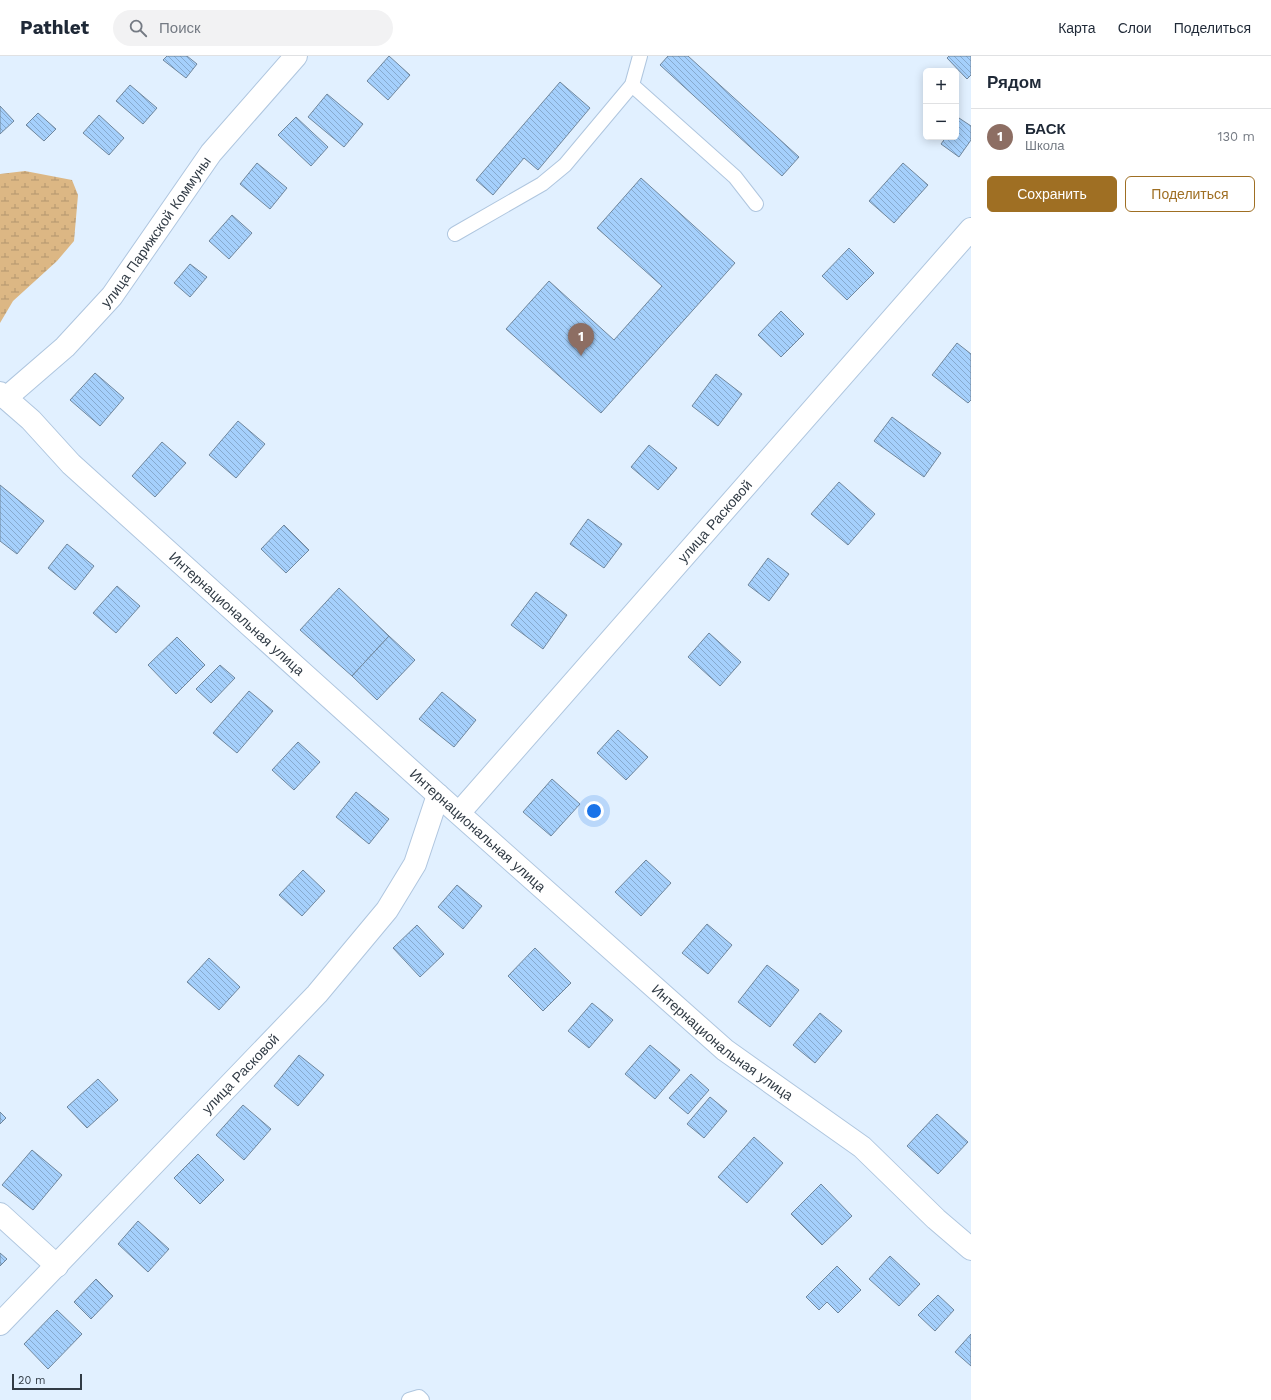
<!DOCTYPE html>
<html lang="ru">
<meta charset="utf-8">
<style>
:root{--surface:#fff;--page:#f2f2f3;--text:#1f2937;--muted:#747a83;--line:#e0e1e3;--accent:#9f6f23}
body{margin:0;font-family:"Work Sans",sans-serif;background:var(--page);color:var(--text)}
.controls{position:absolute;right:12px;top:12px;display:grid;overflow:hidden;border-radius:6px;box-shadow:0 2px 10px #0003}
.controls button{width:36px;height:36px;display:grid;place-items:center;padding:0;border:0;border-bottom:1px solid var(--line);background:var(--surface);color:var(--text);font:20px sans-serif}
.scale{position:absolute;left:12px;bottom:10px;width:70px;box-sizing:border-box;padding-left:4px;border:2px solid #313b45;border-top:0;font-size:11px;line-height:14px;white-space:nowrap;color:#313b45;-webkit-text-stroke:3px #e1f0ff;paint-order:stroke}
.you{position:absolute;left:594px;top:755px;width:14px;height:14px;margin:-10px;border:3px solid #fff;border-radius:50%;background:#1a73e8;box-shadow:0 0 0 6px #1a73e833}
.badge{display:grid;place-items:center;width:26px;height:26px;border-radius:50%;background:var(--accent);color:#fff;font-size:13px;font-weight:700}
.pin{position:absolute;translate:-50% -33px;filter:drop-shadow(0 1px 2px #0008)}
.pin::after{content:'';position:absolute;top:21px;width:14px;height:12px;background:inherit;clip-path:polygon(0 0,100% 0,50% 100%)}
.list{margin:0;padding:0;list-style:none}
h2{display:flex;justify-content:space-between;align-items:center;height:52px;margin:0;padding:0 16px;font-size:17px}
h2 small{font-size:13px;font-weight:400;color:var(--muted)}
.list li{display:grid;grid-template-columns:26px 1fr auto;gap:12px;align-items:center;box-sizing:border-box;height:56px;padding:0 16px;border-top:1px solid var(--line)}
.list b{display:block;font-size:15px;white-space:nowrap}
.list p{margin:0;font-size:13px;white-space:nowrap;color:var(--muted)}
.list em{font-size:13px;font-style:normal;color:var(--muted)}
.actions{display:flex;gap:8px;padding:12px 16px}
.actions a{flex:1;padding:9px 0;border:1px solid var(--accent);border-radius:6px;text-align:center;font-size:14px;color:var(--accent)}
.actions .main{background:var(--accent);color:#fff}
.icon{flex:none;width:22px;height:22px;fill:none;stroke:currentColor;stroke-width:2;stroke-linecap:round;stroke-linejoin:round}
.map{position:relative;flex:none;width:971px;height:1344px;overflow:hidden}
header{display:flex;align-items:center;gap:24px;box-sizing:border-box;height:56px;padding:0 20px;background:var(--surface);border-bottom:1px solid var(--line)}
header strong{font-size:19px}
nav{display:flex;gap:22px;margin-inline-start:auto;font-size:14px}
.search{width:280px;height:36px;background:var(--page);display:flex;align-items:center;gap:10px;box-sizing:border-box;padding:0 14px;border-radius:22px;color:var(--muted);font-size:15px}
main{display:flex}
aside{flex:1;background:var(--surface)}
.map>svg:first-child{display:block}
.wetland{fill:url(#wetland-marsh)}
.building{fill:url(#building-back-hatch);stroke:#70879d}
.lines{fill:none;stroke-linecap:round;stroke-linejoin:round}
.service-casing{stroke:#afc6df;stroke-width:16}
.minor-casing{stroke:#afc6df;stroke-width:24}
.service{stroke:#fff;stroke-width:14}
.minor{stroke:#fff;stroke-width:22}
.labels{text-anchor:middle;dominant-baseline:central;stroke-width:4;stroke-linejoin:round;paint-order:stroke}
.street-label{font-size:14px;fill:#313b45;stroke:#e1f0ff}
</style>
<header>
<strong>Pathlet</strong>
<div class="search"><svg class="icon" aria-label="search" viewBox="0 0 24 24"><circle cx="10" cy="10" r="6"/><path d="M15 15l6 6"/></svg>Поиск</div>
<nav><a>Карта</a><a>Слои</a><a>Поделиться</a></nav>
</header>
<main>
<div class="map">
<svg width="971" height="1344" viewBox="0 0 971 1344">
<defs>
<pattern id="wetland-marsh" width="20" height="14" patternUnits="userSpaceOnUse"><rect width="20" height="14" fill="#dcb784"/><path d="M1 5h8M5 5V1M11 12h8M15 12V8" fill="none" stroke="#b3966e"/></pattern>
<pattern id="building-back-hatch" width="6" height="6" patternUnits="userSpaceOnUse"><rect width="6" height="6" fill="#a5d0fc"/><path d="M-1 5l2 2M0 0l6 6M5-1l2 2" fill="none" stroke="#87aace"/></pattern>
</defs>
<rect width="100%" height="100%" fill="#e1f0ff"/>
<!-- wetland -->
<polygon class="wetland" points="25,115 72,124 78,139 74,185 57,205 13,245 0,267 0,118"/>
<!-- building -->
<g class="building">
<polygon points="167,0 187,0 197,8 186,22 163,4"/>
<polygon points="389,0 410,19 388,44 367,25"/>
<polygon points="668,0 688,0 799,101 782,120 660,9"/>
<polygon points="949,0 971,0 971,19 967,23 947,2"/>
<polygon points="560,26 590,52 538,114 524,102 493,139 476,124"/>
<polygon points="130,29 157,52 143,68 116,45"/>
<polygon points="327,38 363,68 344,91 308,61"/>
<polygon points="0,50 14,65 0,78"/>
<polygon points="38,57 56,73 44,85 26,69"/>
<polygon points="99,59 124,82 109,99 83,77"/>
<polygon points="296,61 328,91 311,110 278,79"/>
<polygon points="959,62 971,70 971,84 959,101 941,88 946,81 956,81 956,66"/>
<polygon points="257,107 287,132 270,153 240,128"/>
<polygon points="903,107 928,129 894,167 869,145"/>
<polygon points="641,122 735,207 601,357 506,273 549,225 614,284 662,230 597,172"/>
<polygon points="232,159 252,177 229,203 209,185"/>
<polygon points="849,192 874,217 847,244 822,220"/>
<polygon points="190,208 207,221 190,241 174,227"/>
<polygon points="781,255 804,278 781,301 758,279"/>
<polygon points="957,287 971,298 971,344 968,347 932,319"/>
<polygon points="95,317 124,342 100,370 70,344"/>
<polygon points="716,318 742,338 718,370 692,350"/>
<polygon points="892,361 941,397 924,421 874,385"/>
<polygon points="238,365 265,388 236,422 209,399"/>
<polygon points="162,386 186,407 155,441 132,420"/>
<polygon points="649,389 677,412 658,434 631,411"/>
<polygon points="839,426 875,458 848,489 811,458"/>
<polygon points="0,429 44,465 17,498 0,485"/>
<polygon points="588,463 622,488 604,512 570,488"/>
<polygon points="284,469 309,494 286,517 261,493"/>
<polygon points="67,488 94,510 75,534 48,512"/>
<polygon points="768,502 789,518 769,545 748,529"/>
<polygon points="117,530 140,550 116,577 93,557"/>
<polygon points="339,532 389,580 352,620 300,574"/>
<polygon points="536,536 567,559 543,593 511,569"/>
<polygon points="709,577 741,606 720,630 688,601"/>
<polygon points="389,580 415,604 377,644 352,620"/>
<polygon points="177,581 205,609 176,638 148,609"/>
<polygon points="220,609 235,622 211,647 196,633"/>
<polygon points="249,635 273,655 237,697 213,677"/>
<polygon points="442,636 476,664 454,691 419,663"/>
<polygon points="618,674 648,701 626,724 597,697"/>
<polygon points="298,686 320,706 294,734 272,714"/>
<polygon points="552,723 580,748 551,780 523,756"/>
<polygon points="356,736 389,763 369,788 336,761"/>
<polygon points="646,804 671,827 641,860 615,836"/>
<polygon points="303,814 325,835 302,860 279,839"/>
<polygon points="457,829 482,850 463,873 438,851"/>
<polygon points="707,868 732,889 708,918 682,897"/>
<polygon points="417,869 444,898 420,921 393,892"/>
<polygon points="535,892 571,927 543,955 508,920"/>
<polygon points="209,902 240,931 219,954 187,926"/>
<polygon points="767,909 799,934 770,971 738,946"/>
<polygon points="592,947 613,964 589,992 568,975"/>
<polygon points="820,957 842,975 815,1007 793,989"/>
<polygon points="650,989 680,1014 655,1043 625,1018"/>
<polygon points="299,999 324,1019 298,1050 274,1030"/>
<polygon points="691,1018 709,1034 688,1058 669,1042"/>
<polygon points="98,1023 118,1044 87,1072 67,1051"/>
<polygon points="710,1041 727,1055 704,1082 687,1068"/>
<polygon points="243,1049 271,1073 244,1104 216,1079"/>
<polygon points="0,1056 6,1062 0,1068"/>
<polygon points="937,1058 968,1086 938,1118 907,1090"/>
<polygon points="754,1081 783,1107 747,1147 718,1121"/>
<polygon points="32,1094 62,1119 33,1154 2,1129"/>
<polygon points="198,1098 224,1124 200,1148 174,1122"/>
<polygon points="821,1128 852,1160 822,1189 791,1158"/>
<polygon points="138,1165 169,1193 148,1216 118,1188"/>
<polygon points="0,1197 7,1203 0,1210"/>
<polygon points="890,1200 920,1228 899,1250 869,1223"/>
<polygon points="837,1210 861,1234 838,1257 827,1246 819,1254 806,1241"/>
<polygon points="96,1223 113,1240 91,1263 74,1246"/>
<polygon points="938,1239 954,1254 935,1275 918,1259"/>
<polygon points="57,1254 82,1278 48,1313 24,1288"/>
<polygon points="971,1278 971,1310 955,1296"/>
</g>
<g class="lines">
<defs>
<g id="service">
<polyline points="632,29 735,121 756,148"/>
<polyline points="455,178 542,128 565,109 632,29 640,0"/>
<polyline points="409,1344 419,1341 422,1344"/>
</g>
<g id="minor">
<path id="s1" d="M0 337 31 364 71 408 438 739 725 994 862 1091 936 1163 971 1193"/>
<path id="s2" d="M6 342 65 291 112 240 211 97 296 0"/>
<path id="s3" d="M459 757 971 173"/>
<polyline points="0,1158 57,1210"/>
<path id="s4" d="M0 1268 317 938 387 854 415 808 438 739"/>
</g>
</defs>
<!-- service casing -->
<use href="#service" class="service-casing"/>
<!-- minor casing -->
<use href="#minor" class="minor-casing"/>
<!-- service -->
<use href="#service" class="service"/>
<!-- minor -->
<use href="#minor" class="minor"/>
</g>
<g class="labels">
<!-- street labels -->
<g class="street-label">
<text stroke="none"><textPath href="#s2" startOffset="225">улица Парижской Коммуны</textPath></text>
<text stroke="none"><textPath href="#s3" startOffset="388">улица Расковой</textPath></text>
<text stroke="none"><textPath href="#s1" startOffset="324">Интернациональная улица</textPath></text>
<text stroke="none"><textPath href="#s1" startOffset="648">Интернациональная улица</textPath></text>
<text stroke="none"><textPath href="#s1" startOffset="972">Интернациональная улица</textPath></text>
<text stroke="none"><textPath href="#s4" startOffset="347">улица Расковой</textPath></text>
</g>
</g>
</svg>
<div class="controls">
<button>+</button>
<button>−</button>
</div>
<div class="scale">20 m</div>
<div class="you"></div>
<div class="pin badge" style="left:581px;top:300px;background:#8d6e63">1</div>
</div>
<aside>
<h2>Рядом<small></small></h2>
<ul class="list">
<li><span class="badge" style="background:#8d6e63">1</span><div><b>БАСК</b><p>Школа</p></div><em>130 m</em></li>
</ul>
<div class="actions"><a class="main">Сохранить</a><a>Поделиться</a></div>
</aside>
</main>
